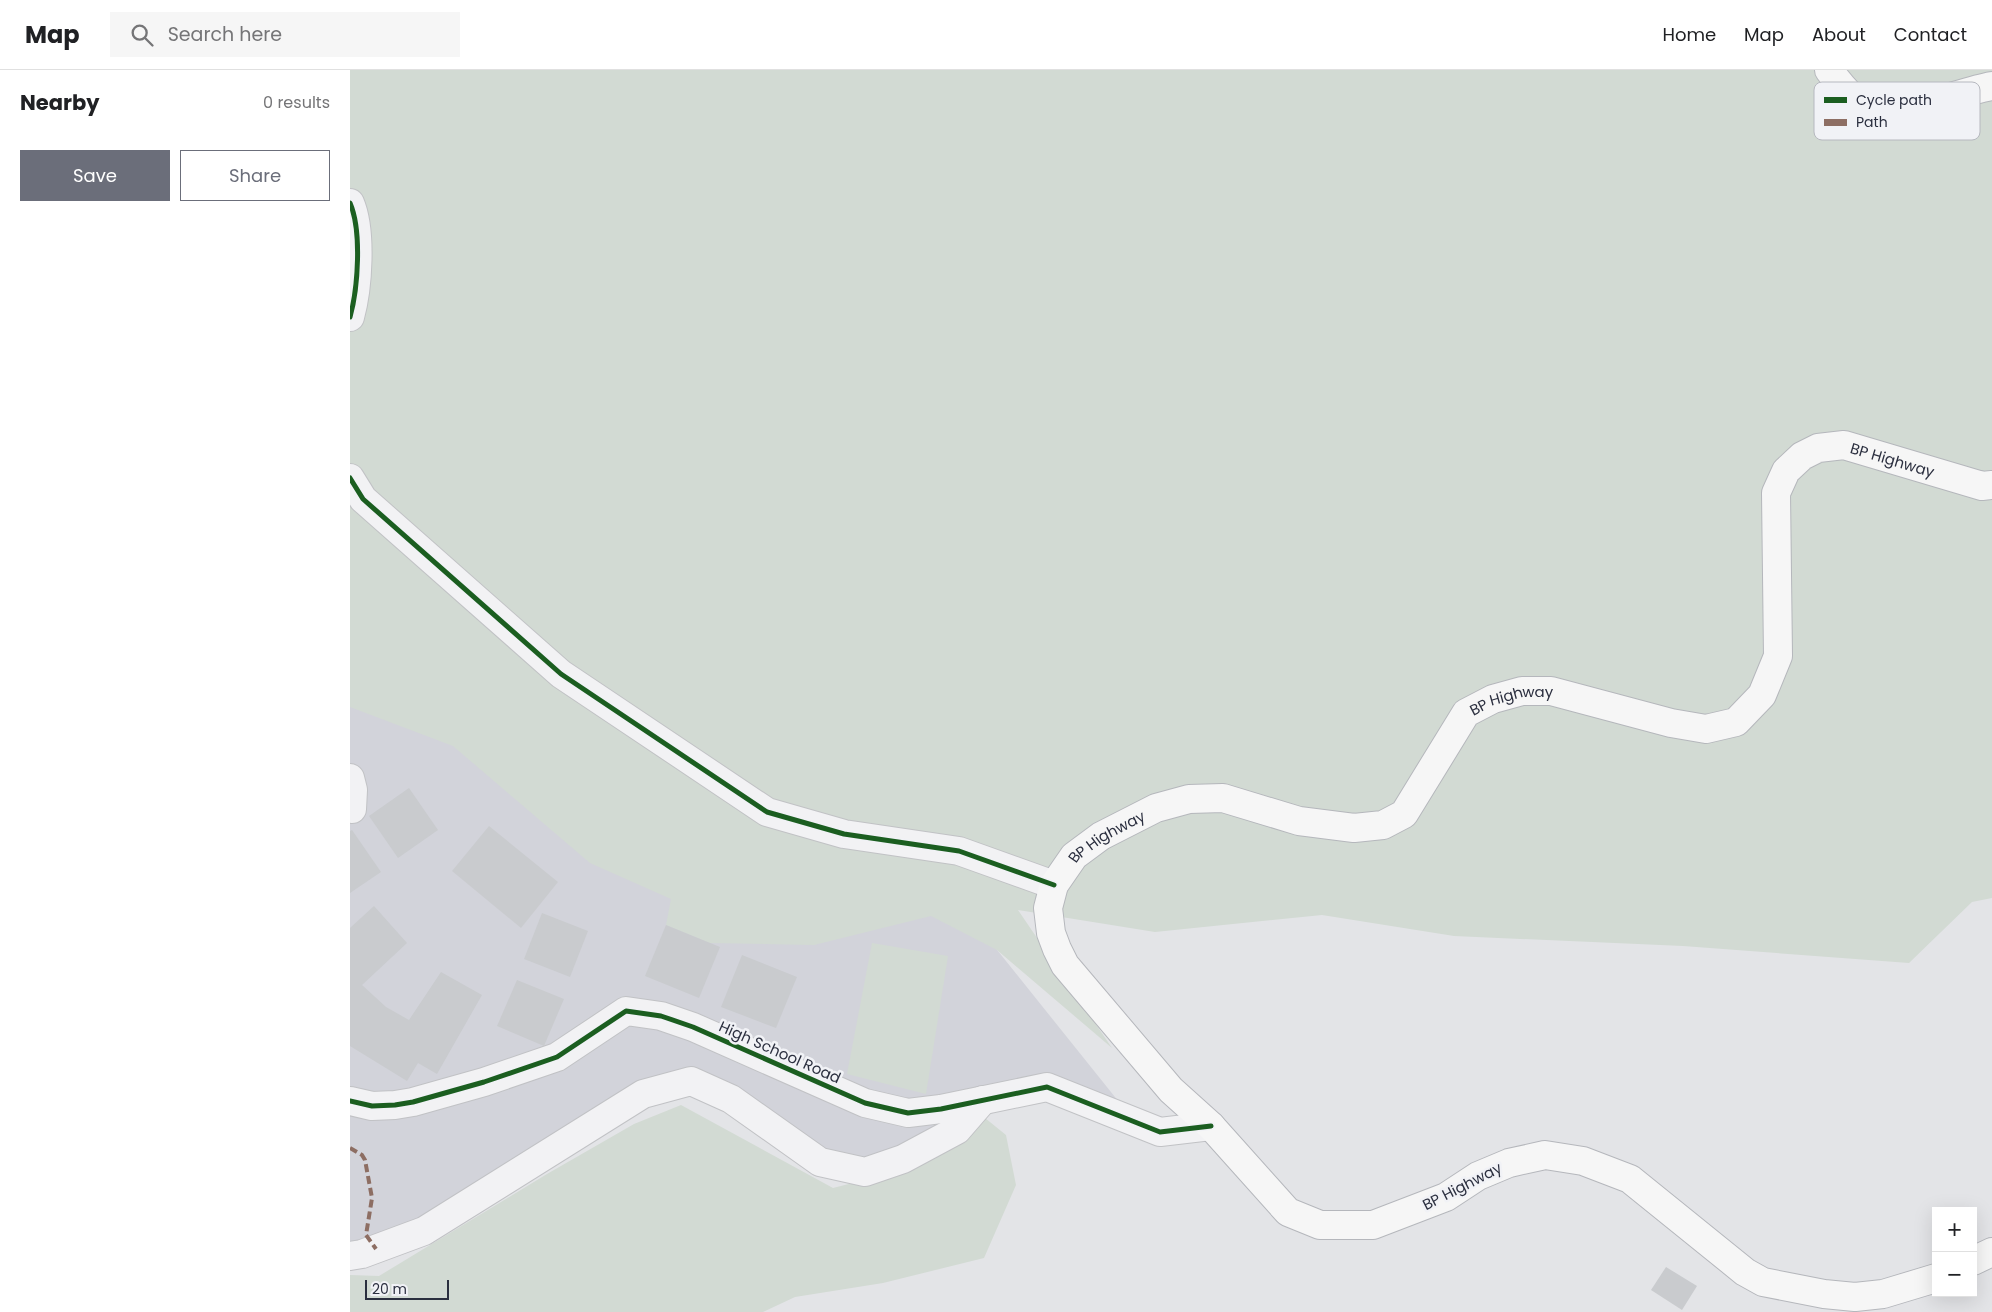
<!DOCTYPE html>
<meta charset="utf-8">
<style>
:root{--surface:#fff;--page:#f6f6f6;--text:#202124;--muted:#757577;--line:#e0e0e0;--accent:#6b6e7a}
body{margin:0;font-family:Poppins,sans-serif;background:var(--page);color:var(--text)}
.controls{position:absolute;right:15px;bottom:15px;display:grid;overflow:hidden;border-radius:0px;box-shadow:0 5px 20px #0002}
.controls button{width:45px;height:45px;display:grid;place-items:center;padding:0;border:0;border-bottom:1px solid var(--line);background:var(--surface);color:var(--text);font:25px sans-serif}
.scale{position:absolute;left:15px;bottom:12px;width:84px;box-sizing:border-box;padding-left:5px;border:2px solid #2b2f3f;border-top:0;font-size:14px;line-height:18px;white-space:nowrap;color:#2b2f3f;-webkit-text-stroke:4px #f1f2f6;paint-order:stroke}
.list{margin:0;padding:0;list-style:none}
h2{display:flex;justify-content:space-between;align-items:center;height:65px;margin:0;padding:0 20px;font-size:21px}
h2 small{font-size:16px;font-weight:400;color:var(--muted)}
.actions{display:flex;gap:10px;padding:15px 20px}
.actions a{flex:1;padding:11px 0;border:1px solid var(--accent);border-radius:0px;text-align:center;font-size:18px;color:var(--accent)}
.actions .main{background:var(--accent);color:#fff}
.icon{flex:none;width:28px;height:28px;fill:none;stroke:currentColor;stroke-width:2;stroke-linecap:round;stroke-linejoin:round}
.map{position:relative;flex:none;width:1642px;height:1242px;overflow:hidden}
header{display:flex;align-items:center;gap:30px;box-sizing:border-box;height:70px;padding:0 25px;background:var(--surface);border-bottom:1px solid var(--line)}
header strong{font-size:24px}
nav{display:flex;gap:28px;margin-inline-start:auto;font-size:18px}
.search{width:350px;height:45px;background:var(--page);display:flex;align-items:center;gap:12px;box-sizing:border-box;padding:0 18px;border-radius:0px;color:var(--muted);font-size:19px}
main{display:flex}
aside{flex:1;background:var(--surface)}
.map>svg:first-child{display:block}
.built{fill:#d2d3da}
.green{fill:#d2dad3}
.building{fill:#c9cbce}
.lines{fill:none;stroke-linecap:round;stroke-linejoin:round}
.minor-casing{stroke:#c1c2c5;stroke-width:30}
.trunk-casing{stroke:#b5b7bc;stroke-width:30}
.minor{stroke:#f2f2f4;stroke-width:28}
.trunk{stroke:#f6f6f6;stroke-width:28}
.quiet{stroke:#8d6e63;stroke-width:4;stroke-dasharray:8 4;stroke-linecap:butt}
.cycleway-casing{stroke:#f1f2f6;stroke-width:8}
.cycleway{stroke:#1b5e20;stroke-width:5}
.labels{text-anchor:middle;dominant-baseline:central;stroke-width:5;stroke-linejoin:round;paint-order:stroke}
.street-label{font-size:15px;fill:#2b2f3f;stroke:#f1f2f6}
.key{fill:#f1f2f6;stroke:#b6b8bf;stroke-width:1}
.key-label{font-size:14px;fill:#2b2f3f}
</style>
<header>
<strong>Map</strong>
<div class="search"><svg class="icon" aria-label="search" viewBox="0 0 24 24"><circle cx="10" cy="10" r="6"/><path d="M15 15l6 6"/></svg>Search here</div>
<nav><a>Home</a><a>Map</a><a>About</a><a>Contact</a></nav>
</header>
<main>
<aside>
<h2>Nearby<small>0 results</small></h2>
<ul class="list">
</ul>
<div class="actions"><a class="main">Save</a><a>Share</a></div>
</aside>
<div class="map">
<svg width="1642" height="1242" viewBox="0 0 1642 1242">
<rect width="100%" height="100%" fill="#e3e4e7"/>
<!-- built -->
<polygon class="built" points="0,380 587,805 785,1052 666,1023 501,1099 386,1041 315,1018 0,1193"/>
<!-- green -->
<g class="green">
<polygon points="0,0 1642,0 1642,828 1622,832 1559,893 1333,876 1104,866 972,845 805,862 668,840 762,978 647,880 581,846 464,875 359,873 316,855 321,829 240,793 103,676 0,637"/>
<polygon points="522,873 598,886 576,1024 497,1004"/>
<polygon points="331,1035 483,1118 534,1105 635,1048 656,1065 666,1115 634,1188 533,1213 445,1227 413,1242 0,1242 0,1205 29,1206 197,1104 284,1054"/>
</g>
<!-- building -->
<g class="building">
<polygon points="59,718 88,760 48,788 19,746"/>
<polygon points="139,756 208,812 171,858 102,801"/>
<polygon points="2,760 31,802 0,823 0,761"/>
<polygon points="24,836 57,873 12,915 36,937 59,950 91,902 132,925 87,1004 68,993 57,1011 0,976 0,858"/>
<polygon points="192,843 238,861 220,907 174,889"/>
<polygon points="316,855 370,877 349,928 295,906"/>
<polygon points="392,885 447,907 426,958 371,937"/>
<polygon points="167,910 214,929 194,976 147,956"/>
<polygon points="1316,1197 1347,1216 1332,1240 1301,1220"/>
</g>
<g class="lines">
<defs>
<g id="minor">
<path d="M0 133C12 161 8 218 0 247"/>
<polyline points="0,408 13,429 211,604 417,742 494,764 609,781 704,815"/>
<polyline points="0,708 3,720 2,739"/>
<polyline points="0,1031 22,1036 45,1035 63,1032 134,1012 207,987 276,941 311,946 343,957 515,1033 558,1043 591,1039 697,1017 810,1062 861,1056"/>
<polyline points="0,1186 12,1184 74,1161 293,1024 341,1011 381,1029 470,1092 515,1102 553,1089 607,1060 633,1030"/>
</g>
<g id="trunk">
<path d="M1479 0C1485 8 1499 26 1508 31 1545 53 1602 23 1642 16"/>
<polyline points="1623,1191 1642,1182"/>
<path id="s1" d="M1586 1208 1533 1224 1505 1227 1474 1224 1413 1212 1395 1202 1280 1109 1233 1091 1195 1085 1159 1093 1128 1106 1096 1127 1023 1155H970L938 1142 861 1056 821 1020 715 895 707 879 701 863 698 838 704 815 724 786 751 766 806 738 839 729 873 728 949 751 1004 758 1033 755 1054 744 1116 643 1143 629 1172 621H1201L1321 653 1356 659 1386 652 1412 625 1428 586 1426 423 1436 401 1452 386 1468 378 1494 375 1632 416 1642 415"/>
</g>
</defs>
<!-- minor casing -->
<use href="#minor" class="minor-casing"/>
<!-- trunk casing -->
<use href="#trunk" class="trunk-casing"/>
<!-- minor -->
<use href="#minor" class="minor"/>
<!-- trunk -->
<use href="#trunk" class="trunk"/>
<!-- quiet -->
<polyline class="quiet" points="0,1078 12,1085 15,1090 22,1128 16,1165 26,1179"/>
<defs>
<g id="cycleway">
<path d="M0 133C12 161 8 218 0 247"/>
<polyline points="0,408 13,429 211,604 417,742 494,764 609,781 704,815"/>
<polyline points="0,1031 22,1036 45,1035 63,1032 134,1012 207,987 276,941 311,946 343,957 515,1033 558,1043 591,1039 697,1017 810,1062 861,1056"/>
</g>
</defs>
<!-- cycleway casing -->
<use href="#cycleway" class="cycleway-casing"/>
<!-- cycleway -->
<use href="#cycleway" class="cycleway"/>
</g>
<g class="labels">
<!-- street labels -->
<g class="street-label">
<text stroke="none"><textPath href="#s1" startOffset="2294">BP Highway</textPath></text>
<text stroke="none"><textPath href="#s1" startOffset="1679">BP Highway</textPath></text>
<text stroke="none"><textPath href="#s1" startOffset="1199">BP Highway</textPath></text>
<text transform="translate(430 982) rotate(24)">High School Road</text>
<text transform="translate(1112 1116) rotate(-27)">BP Highway</text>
</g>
</g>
<!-- legend -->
<rect x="1464" y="12" width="166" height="58" rx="8" class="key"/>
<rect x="1474" y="27" width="23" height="6" fill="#1b5e20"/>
<rect x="1474" y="49" width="23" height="7" fill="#8d6e63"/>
<g class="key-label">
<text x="1506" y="35">Cycle path</text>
<text x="1506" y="57">Path</text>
</g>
</svg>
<div class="controls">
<button>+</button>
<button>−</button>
</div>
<div class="scale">20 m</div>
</div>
</main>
